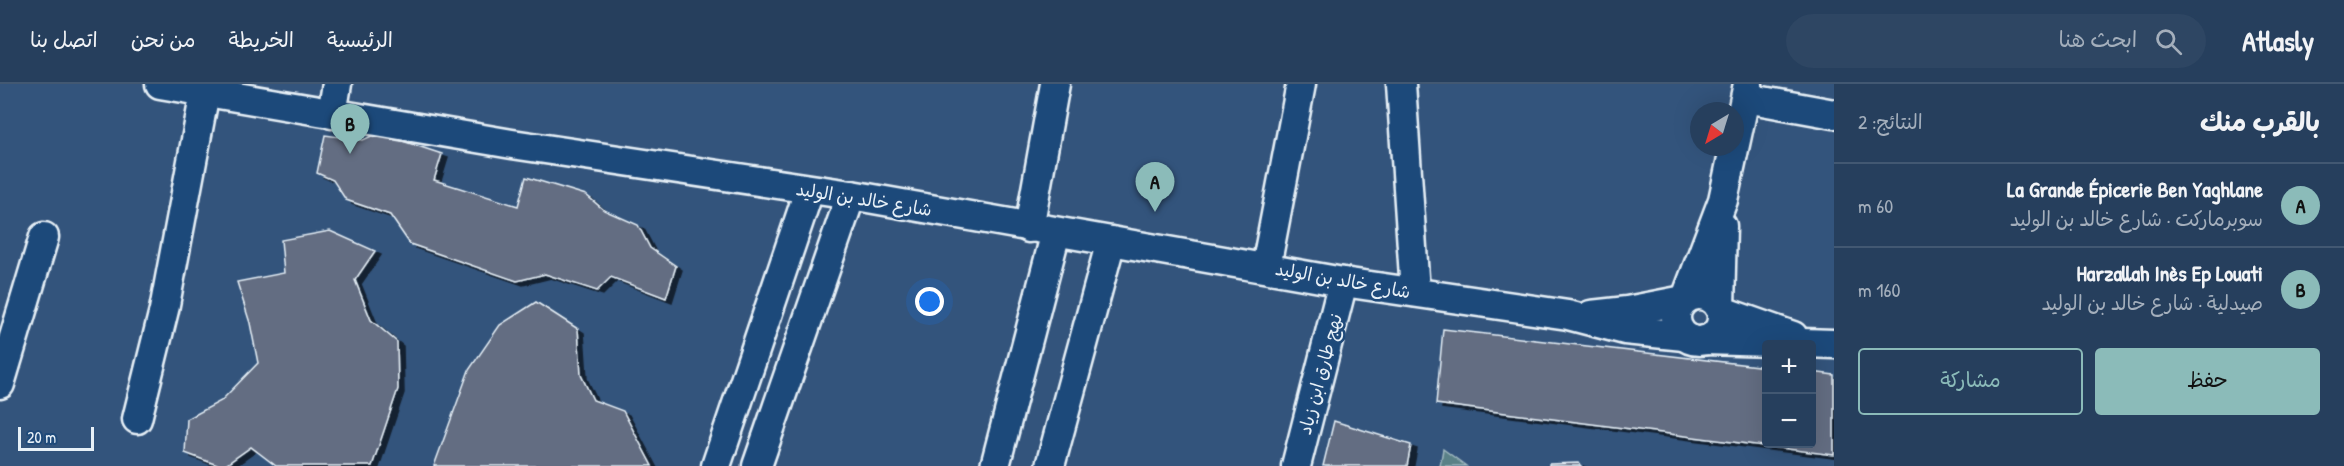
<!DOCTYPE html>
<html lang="ar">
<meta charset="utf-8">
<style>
:root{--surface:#263f5d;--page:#2e4663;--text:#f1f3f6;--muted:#a4afbc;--line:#425872;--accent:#8bbbb9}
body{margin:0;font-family:"Patrick Hand","Playpen Sans Arabic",sans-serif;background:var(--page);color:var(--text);direction:rtl}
.controls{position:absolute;right:18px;bottom:18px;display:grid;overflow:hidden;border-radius:6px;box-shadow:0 6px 24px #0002}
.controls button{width:54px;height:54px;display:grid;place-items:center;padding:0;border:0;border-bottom:2px solid var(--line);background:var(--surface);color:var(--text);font:30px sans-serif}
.compass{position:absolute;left:1690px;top:18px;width:54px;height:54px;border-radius:50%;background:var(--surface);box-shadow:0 6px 24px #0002;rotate:218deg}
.scale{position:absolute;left:18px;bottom:15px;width:76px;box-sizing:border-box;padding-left:6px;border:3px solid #e8f1f8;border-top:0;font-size:16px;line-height:21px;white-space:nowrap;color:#e8f1f8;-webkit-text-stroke:4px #1f4a7a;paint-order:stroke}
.you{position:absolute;left:930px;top:218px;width:21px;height:21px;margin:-15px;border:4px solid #fff;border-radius:50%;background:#1a73e8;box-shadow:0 0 0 9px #1a73e833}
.badge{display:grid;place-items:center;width:39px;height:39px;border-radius:50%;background:var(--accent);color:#111;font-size:20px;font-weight:700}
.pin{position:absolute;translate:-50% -50px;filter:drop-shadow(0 2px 3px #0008)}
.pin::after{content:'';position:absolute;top:32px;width:21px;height:18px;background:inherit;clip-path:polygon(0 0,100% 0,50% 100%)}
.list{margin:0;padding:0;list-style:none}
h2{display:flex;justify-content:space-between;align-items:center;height:78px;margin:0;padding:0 24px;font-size:26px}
h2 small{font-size:20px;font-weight:400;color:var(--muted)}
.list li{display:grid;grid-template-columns:39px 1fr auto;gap:18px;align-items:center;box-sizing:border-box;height:84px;padding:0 24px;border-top:2px solid var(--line)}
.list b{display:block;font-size:22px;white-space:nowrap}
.list p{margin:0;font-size:20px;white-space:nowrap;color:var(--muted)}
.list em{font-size:20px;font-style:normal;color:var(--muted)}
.actions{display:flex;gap:12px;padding:18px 24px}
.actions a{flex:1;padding:14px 0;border:2px solid var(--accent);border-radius:6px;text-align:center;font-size:21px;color:var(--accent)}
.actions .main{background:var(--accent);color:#111}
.icon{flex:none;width:33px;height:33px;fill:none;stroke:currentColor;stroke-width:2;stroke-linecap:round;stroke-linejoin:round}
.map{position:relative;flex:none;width:1834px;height:382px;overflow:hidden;direction:ltr}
header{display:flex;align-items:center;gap:36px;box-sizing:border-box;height:84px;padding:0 30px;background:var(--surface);border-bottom:2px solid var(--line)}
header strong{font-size:28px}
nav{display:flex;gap:33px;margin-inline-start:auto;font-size:21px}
.search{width:420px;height:54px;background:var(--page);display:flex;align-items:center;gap:15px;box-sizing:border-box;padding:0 21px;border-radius:33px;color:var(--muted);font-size:22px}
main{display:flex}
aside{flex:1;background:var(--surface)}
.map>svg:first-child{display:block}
.green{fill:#5a8187;stroke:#a1b9c0;stroke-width:1.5}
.building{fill:#636d82;stroke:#e8f1f8;stroke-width:1.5;filter:url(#shadow)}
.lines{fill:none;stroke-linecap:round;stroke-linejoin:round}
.minor-casing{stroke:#e8f1f8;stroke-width:33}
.minor{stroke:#1f4a7a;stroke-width:28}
.labels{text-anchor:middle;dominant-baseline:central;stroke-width:5;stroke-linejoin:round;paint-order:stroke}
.street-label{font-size:18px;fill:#e8f1f8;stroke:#1f4a7a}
</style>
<header>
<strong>Atlasly</strong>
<div class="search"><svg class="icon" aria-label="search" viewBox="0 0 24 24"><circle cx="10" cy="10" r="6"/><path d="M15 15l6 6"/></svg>ابحث هنا</div>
<nav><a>الرئيسية</a><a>الخريطة</a><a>من نحن</a><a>اتصل بنا</a></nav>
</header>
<main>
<aside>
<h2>بالقرب منك<small>النتائج: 2</small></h2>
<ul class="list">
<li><span class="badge">A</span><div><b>La Grande Épicerie Ben Yaghlane</b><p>سوبرماركت · شارع خالد بن الوليد</p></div><em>60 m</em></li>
<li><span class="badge">B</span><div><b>Harzallah Inès Ep Louati</b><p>صيدلية · شارع خالد بن الوليد</p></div><em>160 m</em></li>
</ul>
<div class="actions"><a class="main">حفظ</a><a>مشاركة</a></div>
</aside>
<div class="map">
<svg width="1834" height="382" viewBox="0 0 1834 382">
<defs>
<filter id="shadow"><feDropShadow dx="6" dy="4" stdDeviation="0" flood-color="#0009"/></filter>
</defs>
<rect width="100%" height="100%" fill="#33547c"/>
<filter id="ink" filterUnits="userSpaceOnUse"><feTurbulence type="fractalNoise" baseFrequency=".0167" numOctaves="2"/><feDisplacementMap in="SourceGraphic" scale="12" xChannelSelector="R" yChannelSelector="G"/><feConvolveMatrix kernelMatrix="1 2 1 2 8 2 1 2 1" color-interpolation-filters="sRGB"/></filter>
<g filter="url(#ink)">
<!-- green -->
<polygon class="green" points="1443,365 1466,382 1440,382"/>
<!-- building -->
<g class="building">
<polygon points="378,49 442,70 434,96 518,122 526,93 586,111 604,126 638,141 650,164 676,182 666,214 611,193 597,207 545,190 517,197 410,160 390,131 346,116 333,96 317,89 325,51 363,56"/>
<polygon points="330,147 375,167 355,196 371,236 397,258 398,305 372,382 276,382 251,363 224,382 220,382 185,369 187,335 221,317 258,279 250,239 237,198 284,189 281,156"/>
<polygon points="536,218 578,245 581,291 593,316 623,327 652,382 434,382 469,286 500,241"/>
<polygon points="1443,245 1766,283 1766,360 1812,360 1812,288 1834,291 1834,371 1436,320"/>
<polygon points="1334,337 1411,361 1407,382 1323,382"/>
<polygon points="1579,379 1581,382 1549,382 1549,380"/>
</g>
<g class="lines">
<defs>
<g id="minor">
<polyline points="160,0 512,60 851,111 1343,198 1568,231 1625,246 1684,252"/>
<polyline points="1401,0 1415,208"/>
<polyline points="1746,14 1834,30"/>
<polyline points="332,30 337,0"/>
<polyline points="1029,144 1055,0"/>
<polyline points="1266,183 1301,0"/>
<circle cx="1699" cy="234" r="23"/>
<polyline points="1686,214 1723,116 1748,0"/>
<polyline points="1720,224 1722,142"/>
<polyline points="1722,227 1793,252"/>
<polyline points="1591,231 1627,227 1684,216"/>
<polyline points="1705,256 1834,260"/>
<polyline points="0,300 44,153"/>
<polyline points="137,335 164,226 205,8"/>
<polyline points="716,382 809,107"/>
<polyline points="757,382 851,111"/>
<polyline points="995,382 1056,148"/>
<polyline points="1050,382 1111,157"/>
<polyline points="1296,382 1343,198"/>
</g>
</defs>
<!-- minor casing -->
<use href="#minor" class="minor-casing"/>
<!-- minor -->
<use href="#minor" class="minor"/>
</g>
</g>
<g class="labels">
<!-- street labels -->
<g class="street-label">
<text transform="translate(864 115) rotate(9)">شارع خالد بن الوليد</text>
<text transform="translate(1343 196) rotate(10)">شارع خالد بن الوليد</text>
<text transform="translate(1320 290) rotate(-75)">نهج طارق ابن زياد</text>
</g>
</g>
</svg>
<div class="controls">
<button>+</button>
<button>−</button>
</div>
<svg class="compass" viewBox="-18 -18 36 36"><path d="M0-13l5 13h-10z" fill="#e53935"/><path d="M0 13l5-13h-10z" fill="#a4afbc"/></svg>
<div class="scale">20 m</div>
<div class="you"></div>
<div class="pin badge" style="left:1155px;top:128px">A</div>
<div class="pin badge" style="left:350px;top:70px">B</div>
</div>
</main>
